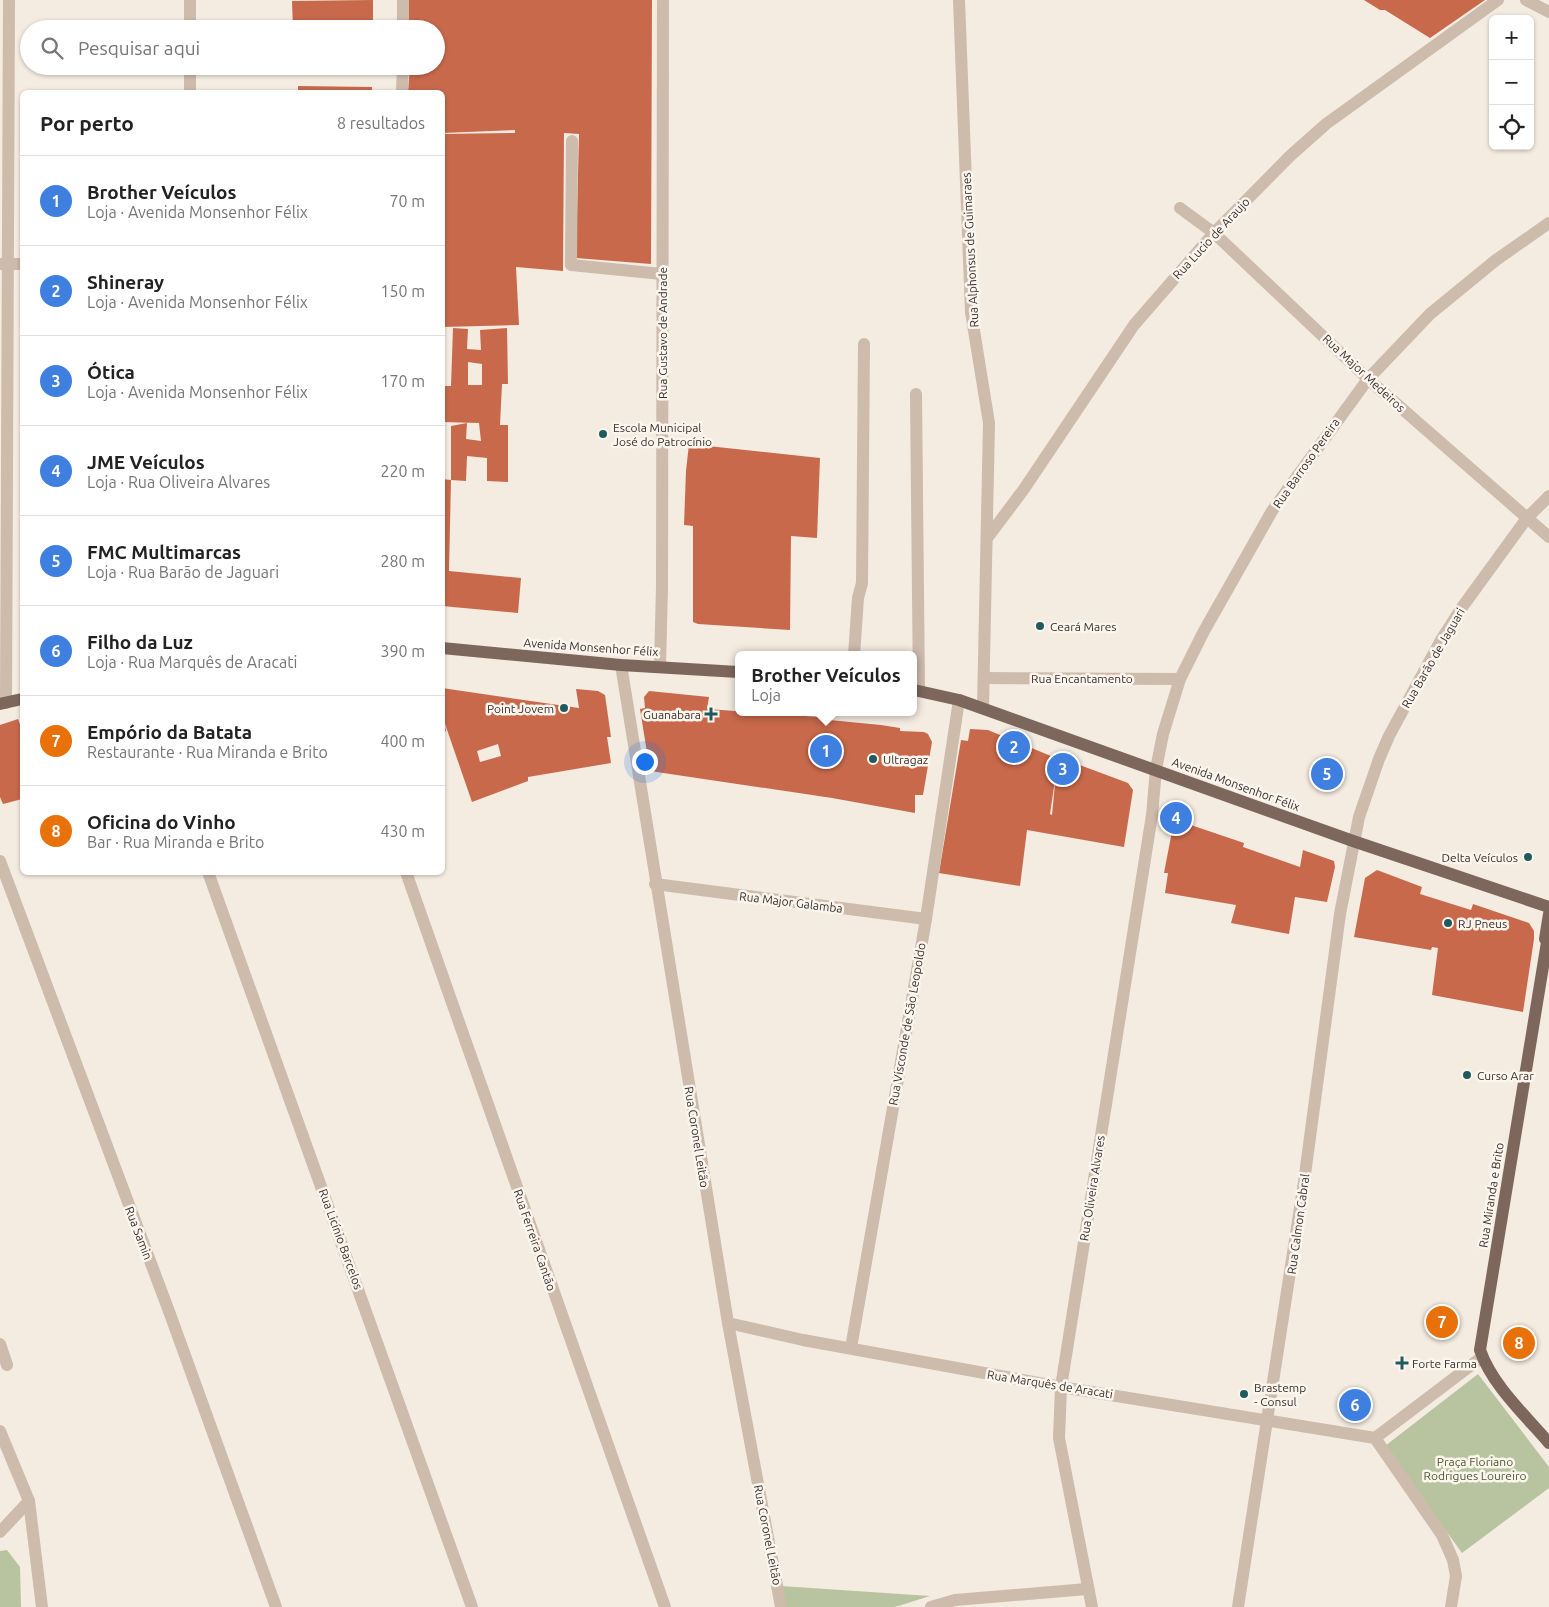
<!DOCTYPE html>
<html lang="pt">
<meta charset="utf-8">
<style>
:root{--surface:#fff;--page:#f6f6f6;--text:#222;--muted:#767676;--line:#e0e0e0;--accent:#1a73e8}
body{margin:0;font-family:Ubuntu,sans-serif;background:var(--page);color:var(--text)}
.controls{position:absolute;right:15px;top:15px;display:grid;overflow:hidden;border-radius:8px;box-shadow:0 1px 4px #0004}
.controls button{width:45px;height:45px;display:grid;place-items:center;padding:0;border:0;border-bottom:1px solid var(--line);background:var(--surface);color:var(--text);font:25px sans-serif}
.you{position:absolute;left:644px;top:761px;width:18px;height:18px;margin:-12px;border:4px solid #fff;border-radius:50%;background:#1a73e8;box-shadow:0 0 0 8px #1a73e833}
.badge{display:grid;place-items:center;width:32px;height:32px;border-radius:50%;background:var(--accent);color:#fff;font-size:16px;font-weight:700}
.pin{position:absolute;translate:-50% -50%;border:2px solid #fff;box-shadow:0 1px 5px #0006}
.popup{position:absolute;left:735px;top:651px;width:182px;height:65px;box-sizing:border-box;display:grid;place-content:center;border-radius:8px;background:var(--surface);filter:drop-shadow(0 1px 4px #0005);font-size:16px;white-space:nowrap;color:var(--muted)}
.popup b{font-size:19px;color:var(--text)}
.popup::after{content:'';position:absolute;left:50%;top:100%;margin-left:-10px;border:10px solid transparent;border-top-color:var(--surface)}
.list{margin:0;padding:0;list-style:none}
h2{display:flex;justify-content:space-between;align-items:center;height:65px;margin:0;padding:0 20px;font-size:21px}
h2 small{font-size:16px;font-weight:400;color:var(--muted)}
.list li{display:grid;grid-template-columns:32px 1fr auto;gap:15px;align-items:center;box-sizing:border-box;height:90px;padding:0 20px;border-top:1px solid var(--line)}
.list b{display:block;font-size:19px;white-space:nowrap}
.list p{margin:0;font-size:16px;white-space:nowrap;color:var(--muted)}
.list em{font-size:16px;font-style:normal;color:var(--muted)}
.icon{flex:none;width:28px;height:28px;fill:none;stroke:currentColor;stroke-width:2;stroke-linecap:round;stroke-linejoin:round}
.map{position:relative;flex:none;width:1549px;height:1607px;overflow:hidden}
.search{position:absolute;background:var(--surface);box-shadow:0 1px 4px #0004;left:20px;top:20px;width:425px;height:55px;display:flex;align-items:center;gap:12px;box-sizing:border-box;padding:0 18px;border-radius:28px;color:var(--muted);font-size:19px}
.panel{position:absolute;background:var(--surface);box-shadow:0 1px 4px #0004;left:20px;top:90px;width:425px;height:785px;border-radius:8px}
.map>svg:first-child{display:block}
.green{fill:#b8c4a0}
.building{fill:#c8694b;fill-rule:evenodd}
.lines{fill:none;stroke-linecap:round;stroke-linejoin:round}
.minor{stroke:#cdbbac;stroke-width:12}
.major{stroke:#7d675c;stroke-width:12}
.poi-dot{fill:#1f5a5e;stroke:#fbf5ee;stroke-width:2}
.labels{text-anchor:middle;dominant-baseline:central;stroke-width:5;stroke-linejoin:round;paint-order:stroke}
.street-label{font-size:12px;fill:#3b302b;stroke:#fbf5ee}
.poi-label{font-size:12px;fill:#3b302b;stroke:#fbf5ee;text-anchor:start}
.park-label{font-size:12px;fill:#4a5a2e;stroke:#fbf5ee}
</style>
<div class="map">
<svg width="1549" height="1607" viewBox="0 0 1549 1607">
<rect width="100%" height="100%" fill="#f4ebe1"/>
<!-- green -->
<g class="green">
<polygon points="1478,1374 1549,1467 1549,1488 1462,1553 1385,1446"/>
<polygon points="7,1550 20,1567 21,1607 0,1607 0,1551"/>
<polygon points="781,1586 930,1596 895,1607 785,1607"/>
</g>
<!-- building -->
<g class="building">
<polygon points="373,0 373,29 293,29 292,1"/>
<polygon points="409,0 652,0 651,264 576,258 579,134 564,133 563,271 516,267 519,325 442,327 442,134 515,133 515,130 442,133 442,92 408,92 410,66 436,66 436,29 409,29"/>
<polygon points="1364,0 1485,0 1430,38 1385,10 1380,10"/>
<polygon points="298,86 372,87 372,92 298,92"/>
<path d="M453 328 468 329 467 349 481 350 480 330 507 328 508 384H502L500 425H508V482L487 481V458L467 456 466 481 451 480V426L467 423 466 439 481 441 479 423 442 422V381L444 386H451ZM468 362 482 364V385H468Z"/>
<polygon points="689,444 820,458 817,538 791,536 790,630 698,624 693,622 693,526 684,525 686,471"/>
<polygon points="442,479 451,480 449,571 521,578 518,613 442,606"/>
<path d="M442 688 579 708 576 689 598 691 605 695 611 737H607L611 763 528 777V781L472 802 444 721 446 731 442 733ZM498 744 501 756 480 762 477 751Z"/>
<polygon points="649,691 709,697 707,709 819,717 819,719 881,725 900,728 900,731 924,732 928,734 932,742 923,795 915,795 915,813 832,798 650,771 640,709 645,708 644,697"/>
<polygon points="18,719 22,730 22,799 3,804 0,797 0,725"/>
<path d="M970 729 988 730 1058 759 1077 764 1128 783 1133 790 1124 847 1027 830 1020 886 939 873 961 740 968 741ZM1056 773 1052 815 1050 814Z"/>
<polygon points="1180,823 1185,823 1244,843 1243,847 1300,867 1303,850 1334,861 1335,867 1327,902 1295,897 1289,934 1231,923 1236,905 1165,893 1168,873 1164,873 1173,826"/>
<polygon points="1377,870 1422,887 1420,894 1471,910 1473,904 1529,923 1534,931 1534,939 1523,1012 1432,995 1438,948 1432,947 1431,950 1354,937 1365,878"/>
</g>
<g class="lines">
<!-- minor -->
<g class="minor">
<polyline points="190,0 190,29"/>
<polyline points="403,0 403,29"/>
<polyline points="959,0 971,312 989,423 983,708"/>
<polyline points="1526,0 1549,12"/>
<polyline points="190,66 190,92"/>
<polyline points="402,92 403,66"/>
<polyline points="572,141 571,265 662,274"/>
<polyline points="1180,208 1214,233 1368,379 1549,537"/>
<polyline points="0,264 22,264"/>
<polyline points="916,394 919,691"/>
<polyline points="988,537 1024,489 1134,325 1214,233 1290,156 1326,124 1498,0"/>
<polyline points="854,655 858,598 862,583 864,344"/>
<polyline points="621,665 728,1323 781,1607"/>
<polyline points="660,666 662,587 663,0"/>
<polyline points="984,678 1180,679"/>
<polyline points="6,703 9,0"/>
<polyline points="0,861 170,1314 276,1607"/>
<polyline points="208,872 472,1607"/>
<polyline points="406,872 665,1607"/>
<polyline points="655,884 926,919"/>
<polyline points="728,1323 803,1340 1061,1387 1375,1438"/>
<polyline points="0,1344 7,1365"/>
<polyline points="851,1348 926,919 959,700"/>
<polyline points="0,1431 29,1501 42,1607"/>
<polyline points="1375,1438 1442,1535 1453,1560 1456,1576 1451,1607"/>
<polyline points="1375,1438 1482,1357"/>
<polyline points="0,1532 29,1501"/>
<polyline points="931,1607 955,1600 1087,1589"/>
<polyline points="1092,1607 1059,1438 1061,1387 1152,815 1156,769 1163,734 1180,679 1204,631 1272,511 1368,379 1430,314 1496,260 1549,223"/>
<polyline points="1238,1607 1304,1182 1340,914 1359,817 1379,759 1389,736 1441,640 1463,606 1527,518 1549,496"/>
</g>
<!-- major -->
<g class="major">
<polyline points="442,648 621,665 738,672"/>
<polyline points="914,690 959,700 1353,841 1549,907"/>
<polyline points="0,704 22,699"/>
<path d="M1549 930 1480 1350C1492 1385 1525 1415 1549 1443"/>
<polyline points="1545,939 1549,914"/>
</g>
</g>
<!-- markers -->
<g class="poi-dot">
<circle cx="603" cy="434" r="5"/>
<circle cx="1040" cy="626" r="5"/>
<circle cx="564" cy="708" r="5"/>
<path d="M708.5 706.5h5v5h5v5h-5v5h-5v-5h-5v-5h5z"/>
<circle cx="873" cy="759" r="5"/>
<circle cx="1528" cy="857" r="5"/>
<circle cx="1448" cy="923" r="5"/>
<circle cx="1467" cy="1075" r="5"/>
<path d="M1399.5 1355.5h5v5h5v5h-5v5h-5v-5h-5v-5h5z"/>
<circle cx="1244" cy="1394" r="5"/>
</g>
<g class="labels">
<!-- street labels -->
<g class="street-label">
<text transform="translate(1211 238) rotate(-47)">Rua Lucio de Araujo</text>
<text transform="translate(970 250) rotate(-93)">Rua Alphonsus de Guimaraes</text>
<text transform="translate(662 333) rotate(-90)">Rua Gustavo de Andrade</text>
<text transform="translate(1364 373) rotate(43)">Rua Major Medeiros</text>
<text transform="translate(1306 463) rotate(-55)">Rua Barroso Pereira</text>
<text transform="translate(591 647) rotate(4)">Avenida Monsenhor Félix</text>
<text transform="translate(1433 658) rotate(-60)">Rua Barão de Jaguari</text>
<text x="1082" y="678">Rua Encantamento</text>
<text transform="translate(1236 784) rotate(20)">Avenida Monsenhor Félix</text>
<text transform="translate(791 902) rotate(7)">Rua Major Galamba</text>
<text transform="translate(907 1024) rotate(-80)">Rua Visconde de São Leopoldo</text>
<text transform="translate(697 1137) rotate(81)">Rua Coronel Leitão</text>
<text transform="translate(1092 1188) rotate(-81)">Rua Oliveira Alvares</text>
<text transform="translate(1491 1195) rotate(-81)">Rua Miranda e Brito</text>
<text transform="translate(1298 1224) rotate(-82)">Rua Calmon Cabral</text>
<text transform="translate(139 1233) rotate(69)">Rua Samin</text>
<text transform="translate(341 1239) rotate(70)">Rua Licínio Barcelos</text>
<text transform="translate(535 1240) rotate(71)">Rua Ferreira Cantão</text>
<text transform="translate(1050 1384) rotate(9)">Rua Marquês de Aracati</text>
<text transform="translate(768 1535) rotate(79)">Rua Coronel Leitão</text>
</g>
<!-- poi labels -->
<g class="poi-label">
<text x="613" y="427">Escola Municipal<tspan x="613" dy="14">José do Patrocínio</tspan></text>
<text x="1050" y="626">Ceará Mares</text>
<text x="554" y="708" text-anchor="end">Point Jovem</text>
<text x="701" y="714" text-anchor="end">Guanabara</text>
<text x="883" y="759">Ultragaz</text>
<text x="1518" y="857" text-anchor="end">Delta Veículos</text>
<text x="1458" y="923">RJ Pneus</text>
<text x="1477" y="1075">Curso Arar</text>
<text x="1412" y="1363">Forte Farma</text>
<text x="1254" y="1387">Brastemp<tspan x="1254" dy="14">- Consul</tspan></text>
</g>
<!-- park labels -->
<g class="park-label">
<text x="1475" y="1461">Praça Floriano<tspan x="1475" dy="14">Rodrigues Loureiro</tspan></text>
</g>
</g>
</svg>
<div class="controls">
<button>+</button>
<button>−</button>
<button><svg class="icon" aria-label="locate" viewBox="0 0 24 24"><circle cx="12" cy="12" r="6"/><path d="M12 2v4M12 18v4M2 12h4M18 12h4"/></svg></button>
</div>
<div class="you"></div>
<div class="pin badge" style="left:826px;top:751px;background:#3f7fe0">1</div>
<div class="popup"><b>Brother Veículos</b>Loja</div>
<div class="pin badge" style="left:1014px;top:747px;background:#3f7fe0">2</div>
<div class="pin badge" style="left:1063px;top:769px;background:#3f7fe0">3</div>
<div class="pin badge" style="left:1176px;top:818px;background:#3f7fe0">4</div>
<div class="pin badge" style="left:1327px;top:774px;background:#3f7fe0">5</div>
<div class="pin badge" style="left:1355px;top:1405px;background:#3f7fe0">6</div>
<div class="pin badge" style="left:1442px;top:1322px;background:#e8710a">7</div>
<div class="pin badge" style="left:1519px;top:1343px;background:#e8710a">8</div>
<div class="search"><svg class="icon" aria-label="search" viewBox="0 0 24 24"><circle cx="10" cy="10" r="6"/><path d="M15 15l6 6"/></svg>Pesquisar aqui</div>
<section class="panel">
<h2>Por perto<small>8 resultados</small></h2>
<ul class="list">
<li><span class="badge" style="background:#3f7fe0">1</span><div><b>Brother Veículos</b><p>Loja · Avenida Monsenhor Félix</p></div><em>70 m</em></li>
<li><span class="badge" style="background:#3f7fe0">2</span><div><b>Shineray</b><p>Loja · Avenida Monsenhor Félix</p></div><em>150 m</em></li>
<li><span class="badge" style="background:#3f7fe0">3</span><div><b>Ótica</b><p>Loja · Avenida Monsenhor Félix</p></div><em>170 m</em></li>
<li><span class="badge" style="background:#3f7fe0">4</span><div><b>JME Veículos</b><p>Loja · Rua Oliveira Alvares</p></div><em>220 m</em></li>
<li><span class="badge" style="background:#3f7fe0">5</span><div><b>FMC Multimarcas</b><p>Loja · Rua Barão de Jaguari</p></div><em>280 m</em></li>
<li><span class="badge" style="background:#3f7fe0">6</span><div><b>Filho da Luz</b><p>Loja · Rua Marquês de Aracati</p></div><em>390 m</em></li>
<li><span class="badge" style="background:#e8710a">7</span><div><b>Empório da Batata</b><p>Restaurante · Rua Miranda e Brito</p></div><em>400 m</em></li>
<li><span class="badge" style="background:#e8710a">8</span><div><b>Oficina do Vinho</b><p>Bar · Rua Miranda e Brito</p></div><em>430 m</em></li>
</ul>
</section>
</div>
